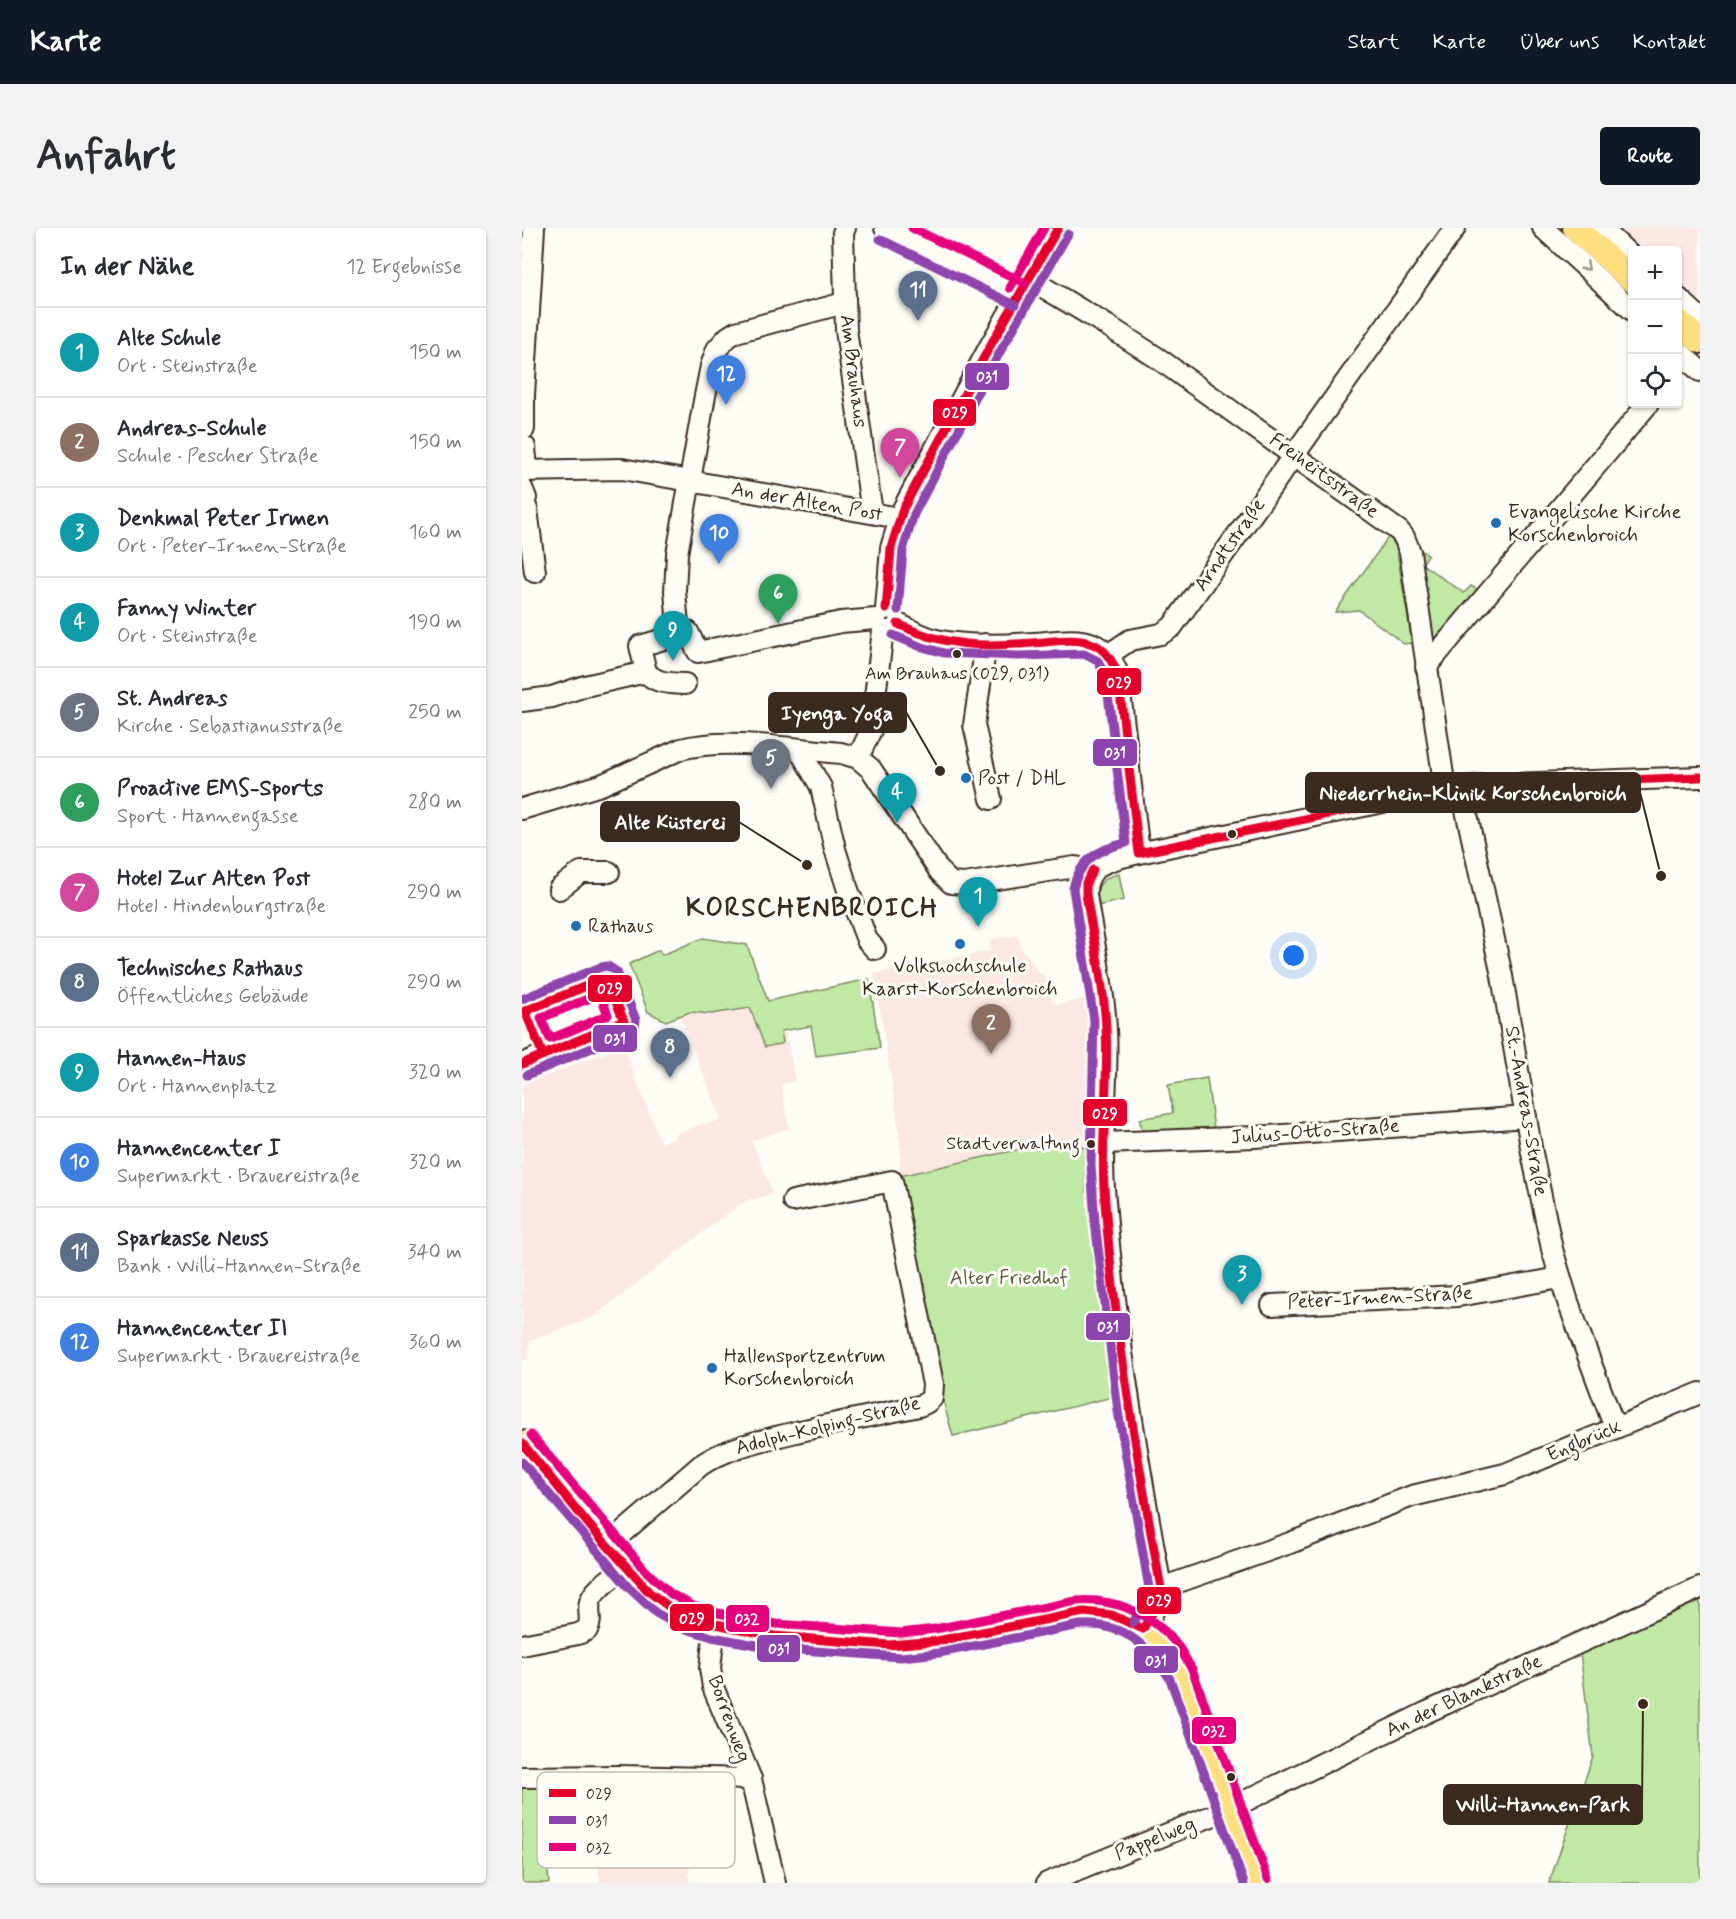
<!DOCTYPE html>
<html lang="de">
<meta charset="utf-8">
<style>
:root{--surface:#fff;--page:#f2f2f3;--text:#2b2b33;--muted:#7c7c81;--line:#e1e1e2;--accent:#111827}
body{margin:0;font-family:Mynerve,sans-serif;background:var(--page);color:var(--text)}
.controls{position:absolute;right:18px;top:18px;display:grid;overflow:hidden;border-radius:6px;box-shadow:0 2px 4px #0004}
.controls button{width:54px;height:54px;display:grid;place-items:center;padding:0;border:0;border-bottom:2px solid var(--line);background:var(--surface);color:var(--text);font:30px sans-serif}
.you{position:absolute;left:772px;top:728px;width:21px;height:21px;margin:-15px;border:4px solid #fff;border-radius:50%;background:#1a73e8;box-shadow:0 0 0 9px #1a73e833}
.badge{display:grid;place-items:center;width:39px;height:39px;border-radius:50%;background:var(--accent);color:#fff;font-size:20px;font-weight:700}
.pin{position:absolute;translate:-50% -50px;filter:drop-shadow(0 2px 3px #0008)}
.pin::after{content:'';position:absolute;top:32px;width:21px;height:18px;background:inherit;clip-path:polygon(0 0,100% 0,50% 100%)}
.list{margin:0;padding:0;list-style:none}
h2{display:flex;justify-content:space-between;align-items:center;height:78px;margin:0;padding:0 24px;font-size:26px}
h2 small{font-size:20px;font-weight:400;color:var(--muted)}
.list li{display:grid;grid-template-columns:39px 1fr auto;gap:18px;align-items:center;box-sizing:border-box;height:90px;padding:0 24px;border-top:2px solid var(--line)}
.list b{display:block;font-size:22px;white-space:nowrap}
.list p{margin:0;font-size:20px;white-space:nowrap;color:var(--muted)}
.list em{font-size:20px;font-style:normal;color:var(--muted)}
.icon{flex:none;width:33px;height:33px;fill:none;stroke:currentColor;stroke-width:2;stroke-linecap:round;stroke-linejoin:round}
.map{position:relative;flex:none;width:1178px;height:1655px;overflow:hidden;border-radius:6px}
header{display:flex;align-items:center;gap:36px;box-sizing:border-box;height:84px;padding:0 30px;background:var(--accent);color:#fff}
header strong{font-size:28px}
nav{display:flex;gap:33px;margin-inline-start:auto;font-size:21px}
.intro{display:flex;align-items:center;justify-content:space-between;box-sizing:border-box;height:144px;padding:0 36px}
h1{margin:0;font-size:42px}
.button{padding:15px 27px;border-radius:6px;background:var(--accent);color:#fff;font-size:21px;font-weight:700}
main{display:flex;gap:36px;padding:0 36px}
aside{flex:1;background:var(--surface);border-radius:6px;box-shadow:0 2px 4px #0004}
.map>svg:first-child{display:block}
.built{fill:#fbe8e3}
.green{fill:#bfe9a5;stroke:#7d8a62;stroke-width:1.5}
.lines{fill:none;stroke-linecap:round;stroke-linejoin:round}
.minor-casing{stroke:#3b2a1e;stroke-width:24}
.major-casing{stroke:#3b2a1e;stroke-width:28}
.minor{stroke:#fdfcf7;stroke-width:20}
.major{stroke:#fedf80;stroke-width:24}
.bus-1-casing{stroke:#fdfcf7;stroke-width:14}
.bus-2-casing{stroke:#fdfcf7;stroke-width:14}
.bus-3-casing{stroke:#fdfcf7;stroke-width:14}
.bus-1{stroke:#e4002b;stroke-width:9}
.bus-2{stroke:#8e44ad;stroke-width:9}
.bus-3{stroke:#e5007d;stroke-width:9}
.oneway{stroke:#9c938a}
.poi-dot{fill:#1f6fb2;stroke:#fdfcf7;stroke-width:2}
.bus-dot{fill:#3b2a1e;stroke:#fdfcf7;stroke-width:2}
.labels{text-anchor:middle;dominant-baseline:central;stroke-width:6;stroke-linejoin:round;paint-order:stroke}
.bus-label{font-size:18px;fill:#3b2a1e;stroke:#fdfcf7}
.street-label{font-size:20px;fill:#3b2a1e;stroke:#fdfcf7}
.poi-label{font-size:20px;fill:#3b2a1e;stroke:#fdfcf7;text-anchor:start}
.park-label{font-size:20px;fill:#5c5a40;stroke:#fdfcf7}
.district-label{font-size:26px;font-weight:bold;letter-spacing:1.5px;fill:#3b2a1e;stroke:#fdfcf7}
.key{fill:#fdfcf7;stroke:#c3bdb6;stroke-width:1.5}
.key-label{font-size:16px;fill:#3b2a1e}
.leader{fill:none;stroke:#3b2a1e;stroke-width:2}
.callout-dot{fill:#3b2a1e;stroke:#fdfcf7;stroke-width:2}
.callout{fill:#3b2a1e;stroke:#3b2a1e;stroke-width:2}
.callout-label{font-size:21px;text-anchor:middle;font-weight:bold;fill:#fff}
.line-badge{stroke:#fdfcf7;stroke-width:2}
.badge-label{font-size:16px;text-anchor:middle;font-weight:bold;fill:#fff}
</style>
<header>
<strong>Karte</strong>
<nav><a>Start</a><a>Karte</a><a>Über uns</a><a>Kontakt</a></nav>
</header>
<div class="intro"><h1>Anfahrt</h1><a class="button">Route</a></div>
<main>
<aside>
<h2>In der Nähe<small>12 Ergebnisse</small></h2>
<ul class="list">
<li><span class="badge" style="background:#0f9aa8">1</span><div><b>Alte Schule</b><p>Ort · Steinstraße</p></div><em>150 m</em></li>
<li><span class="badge" style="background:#8d6e63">2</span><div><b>Andreas-Schule</b><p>Schule · Pescher Straße</p></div><em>150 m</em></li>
<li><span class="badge" style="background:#0f9aa8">3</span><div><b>Denkmal Peter Irmen</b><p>Ort · Peter-Irmen-Straße</p></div><em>160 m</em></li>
<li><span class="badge" style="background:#0f9aa8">4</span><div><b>Fanny Winter</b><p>Ort · Steinstraße</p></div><em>190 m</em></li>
<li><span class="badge" style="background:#6b7280">5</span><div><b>St. Andreas</b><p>Kirche · Sebastianusstraße</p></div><em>250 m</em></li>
<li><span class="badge" style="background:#2e9e5b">6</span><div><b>Proactive EMS-Sports</b><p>Sport · Hannengasse</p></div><em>280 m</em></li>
<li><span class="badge" style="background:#d1479c">7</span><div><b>Hotel Zur Alten Post</b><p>Hotel · Hindenburgstraße</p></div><em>290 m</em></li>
<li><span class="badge" style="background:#5c6f8a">8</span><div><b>Technisches Rathaus</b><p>Öffentliches Gebäude</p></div><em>290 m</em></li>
<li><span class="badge" style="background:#0f9aa8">9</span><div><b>Hannen-Haus</b><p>Ort · Hannenplatz</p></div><em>320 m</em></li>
<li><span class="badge" style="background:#3f7fe0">10</span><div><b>Hannencenter I</b><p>Supermarkt · Brauereistraße</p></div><em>320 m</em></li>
<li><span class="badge" style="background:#5c6f8a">11</span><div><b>Sparkasse Neuss</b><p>Bank · Willi-Hannen-Straße</p></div><em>340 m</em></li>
<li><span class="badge" style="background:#3f7fe0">12</span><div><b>Hannencenter II</b><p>Supermarkt · Brauereistraße</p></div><em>360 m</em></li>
</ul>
</aside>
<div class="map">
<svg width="1178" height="1655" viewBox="0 0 1178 1655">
<rect width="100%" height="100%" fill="#fdfcf7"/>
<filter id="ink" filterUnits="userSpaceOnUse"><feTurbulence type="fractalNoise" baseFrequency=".0167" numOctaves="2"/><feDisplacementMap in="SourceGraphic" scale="12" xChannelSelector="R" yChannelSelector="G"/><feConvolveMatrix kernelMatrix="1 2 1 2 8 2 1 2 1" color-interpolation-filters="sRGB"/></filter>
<g filter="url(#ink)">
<!-- built -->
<g class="built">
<polygon points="1082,0 1178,0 1178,86 1156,66 1156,22 1110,22"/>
<polygon points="496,707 500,722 507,729 517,745 523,748 530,773 536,777 566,770 572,812 566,921 539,912 377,948 379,924 373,874 352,746 468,723 467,712"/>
<polygon points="228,780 261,814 259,804 263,802 273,853 259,856 267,900 230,913 251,966 224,973 211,981 71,1089 8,1113 6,1130 0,1134 0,857 101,818 139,915 155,909 154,906 182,895 183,897 199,891 158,788 168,784 189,786"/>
<polygon points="135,1564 168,1564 167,1655 78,1655 69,1568"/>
</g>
<!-- green -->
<g class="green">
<polygon points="867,308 874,318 890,415 882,416 837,382 813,384"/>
<polygon points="899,322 906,327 900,336 942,365 949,358 958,363 911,412 894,328"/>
<path d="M597 646 602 672 575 678C573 660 578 649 597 646Z"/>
<polygon points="181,710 225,717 246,773 347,751 358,820 294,828 289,798 259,803 261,814 259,816 243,819 228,780 189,786 168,784 144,793 126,784 107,736 137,722 140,727"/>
<polygon points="685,850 692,901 621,904 617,891 651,885 646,857"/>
<polygon points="539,912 566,921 563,946 564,962 591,1169 431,1208 423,1180 377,948"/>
<polygon points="1178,1370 1178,1655 1027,1655 1071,1528 1058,1424"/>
<polygon points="17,1557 27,1655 0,1655 0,1558"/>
</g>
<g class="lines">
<defs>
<g id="minor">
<polyline points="323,0 321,5 324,102 350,285"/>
<polyline points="363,0 498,66"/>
<polyline points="1021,0 1110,82"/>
<polyline points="1079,0 1110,29"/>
<polyline points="506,50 586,98 637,131 877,303 882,309 888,324 923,561"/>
<polyline points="1156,70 1178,90"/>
<polyline points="322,75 214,104 206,109 195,121 189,138 182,173 155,326 153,363 156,398 166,404 176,424 319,394 354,391"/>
<polyline points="1156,123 1178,143"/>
<polyline points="2,201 2,167 12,0"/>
<polyline points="3,219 5,243"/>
<polyline points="0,243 100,241 377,290"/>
<polyline points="0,260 4,270"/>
<polyline points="5,281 13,344"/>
<polyline points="364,381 369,320 381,281 468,118 536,0"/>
<path d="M376 396C388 402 400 408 414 412 441 418 483 417 511 415 529 414 554 409 571 416 585 422 592 434 596 447L617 625"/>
<polyline points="464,416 452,497 469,571"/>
<polyline points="586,427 608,412 639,406 650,399 933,0"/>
<polyline points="904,439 1126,176"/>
<path d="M124 444C134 456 148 455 163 456"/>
<polyline points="0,473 30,469 63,458 124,444 118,418 166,404"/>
<polyline points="277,521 299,559 313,621 325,659 345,712 353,721"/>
<polyline points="336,530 349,502 361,402"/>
<polyline points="939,559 980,748 1010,925 1030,1021 1046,1074 1093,1200"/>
<path d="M0 581 79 557 159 521C205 509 271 521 319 525L336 530 349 541 418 644 429 655 442 656 553 639 571 642"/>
<polyline points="37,661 59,644 87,644"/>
<polyline points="0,836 102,793"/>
<polyline points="582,915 733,909 1004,889"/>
<polyline points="750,1077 936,1068 1038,1050"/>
<path d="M85 1318 179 1237C206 1219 239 1213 270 1205 312 1195 354 1187 397 1178L404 1175 410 1170 411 1156 370 953 271 973"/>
<polyline points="639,1360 768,1315 890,1268 983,1246 1178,1165"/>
<polyline points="193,1397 188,1440 191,1459 229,1551 253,1655"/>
<path d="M621 1401 637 1373 639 1360C615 1227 592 1094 582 960 578 907 587 854 584 801 582 755 570 711 564 666 563 634 592 631 617 625L923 561 963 557 1178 549"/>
<path d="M0 1417 56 1406 65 1402C71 1392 65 1384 68 1374 72 1360 93 1348 103 1339"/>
<polyline points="0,1549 98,1548 229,1551"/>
<polyline points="525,1655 709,1580 903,1485 1178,1360"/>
</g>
<g id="major">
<polyline points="1053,0 1110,52"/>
<polyline points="1156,93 1178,113"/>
<polyline points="0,1215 64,1293 115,1351 142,1376 166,1389 193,1397 252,1408 294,1412 379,1417 415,1413 556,1385 573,1384 590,1387 621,1401 643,1421 659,1446 735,1655"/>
</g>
</defs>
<!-- minor casing -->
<use href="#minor" class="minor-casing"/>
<!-- major casing -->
<use href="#major" class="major-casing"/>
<!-- minor -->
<use href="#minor" class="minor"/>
<!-- major -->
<use href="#major" class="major"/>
<defs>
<g id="bus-1">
<polyline points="364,381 369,320 381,281 468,118 536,0"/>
<path d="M376 396C423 419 460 419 511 415 530 414 552 409 571 416 584 421 591 434 596 447L617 625 939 559 1178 549"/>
<polyline points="0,836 102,793 84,750 3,783 21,827"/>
<path d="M0 1215 68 1298 127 1364 150 1381 175 1392 252 1408 367 1417 415 1413 562 1384 590 1387 621 1401 637 1373 639 1360C615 1228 591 1094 582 960 579 907 587 854 584 801 582 755 571 711 564 666V655L571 642"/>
</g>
<g id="bus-2">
<polyline points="358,11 493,77"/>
<polyline points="376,382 381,322 392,286 478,124 546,6"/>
<path d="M371 407 397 418 422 425 497 428 562 426 576 433 584 450 604 615C577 621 557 632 551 661L572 792 569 937 573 994 596 1183 627 1360 625 1369 611 1395"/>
<polyline points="0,771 79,739 86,738 95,744 114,792 113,799 108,804 5,847"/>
<path d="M0 1234 106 1359 134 1385 161 1400 190 1409 251 1420 379 1429 417 1425 558 1397C601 1394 626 1417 648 1451L722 1655"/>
</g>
<g id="bus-3">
<polyline points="390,0 503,55"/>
<polyline points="488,60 522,0"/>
<polygon points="78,766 86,787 28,811 19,790"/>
<path d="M9 1207 124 1343 149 1366 171 1378 196 1385 254 1396 379 1405 413 1401 554 1373C591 1370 627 1384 652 1413 659 1421 664 1432 670 1441L746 1651"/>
</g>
</defs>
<!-- bus-1 casing -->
<use href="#bus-1" class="bus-1-casing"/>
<!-- bus-2 casing -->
<use href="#bus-2" class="bus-2-casing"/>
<!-- bus-3 casing -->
<use href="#bus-3" class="bus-3-casing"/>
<!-- bus-1 -->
<use href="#bus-1" class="bus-1"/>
<!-- bus-2 -->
<use href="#bus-2" class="bus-2"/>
<!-- bus-3 -->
<use href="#bus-3" class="bus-3"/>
</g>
<!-- one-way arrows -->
<defs><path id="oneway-chevron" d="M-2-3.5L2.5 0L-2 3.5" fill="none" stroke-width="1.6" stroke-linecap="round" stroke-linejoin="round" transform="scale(1.5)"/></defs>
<use class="oneway" href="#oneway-chevron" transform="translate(1064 39) rotate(42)"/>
</g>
<!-- markers -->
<g class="poi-dot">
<circle cx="974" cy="295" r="6"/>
<circle cx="444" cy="550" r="6"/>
<circle cx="54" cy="698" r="6"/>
<circle cx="438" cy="716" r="6"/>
<circle cx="190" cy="1140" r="6"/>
</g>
<g class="bus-dot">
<circle cx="435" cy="426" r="5"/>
<circle cx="710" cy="606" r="5"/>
<circle cx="569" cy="916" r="5"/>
<circle cx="709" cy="1549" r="5"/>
</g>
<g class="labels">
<!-- bus labels -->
<g class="bus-label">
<text x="435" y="446">Am Brauhaus (029, 031)</text>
<text x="558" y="916" text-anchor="end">Stadtverwaltung</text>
</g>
<!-- street labels -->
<g class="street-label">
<text transform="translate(331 143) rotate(83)">Am Brauhaus</text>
<text transform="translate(802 248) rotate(36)">Freiheitsstraße</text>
<text transform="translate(285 274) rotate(10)">An der Alten Post</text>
<text transform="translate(708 317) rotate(-55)">Arndtstraße</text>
<text transform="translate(1004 883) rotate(80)">St.-Andreas-Straße</text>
<text transform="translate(793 904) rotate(-4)">Julius-Otto-Straße</text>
<text transform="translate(858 1070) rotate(-3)">Peter-Irmen-Straße</text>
<text transform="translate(306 1198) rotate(-14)">Adolph-Kolping-Straße</text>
<text transform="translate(1062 1213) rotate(-23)">Engbrück</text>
<text transform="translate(942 1468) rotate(-25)">An der Blankstraße</text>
<text transform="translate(207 1491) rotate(70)">Borrenweg</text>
<text transform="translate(633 1611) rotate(-22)">Pappelweg</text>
</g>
<!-- poi labels -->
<g class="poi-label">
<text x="986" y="284">Evangelische Kirche<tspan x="986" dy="23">Korschenbroich</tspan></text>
<text x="456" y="550">Post / DHL</text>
<text x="66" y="698">Rathaus</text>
<text x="438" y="738" text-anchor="middle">Volkshochschule<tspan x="438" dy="23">Kaarst-Korschenbroich</tspan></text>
<text x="202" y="1128">Hallensportzentrum<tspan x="202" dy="23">Korschenbroich</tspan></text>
</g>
<!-- park labels -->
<g class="park-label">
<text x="487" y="1050">Alter Friedhof</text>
</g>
<!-- district labels -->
<g class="district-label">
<text x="290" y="681">KORSCHENBROICH</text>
</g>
</g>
<!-- legend -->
<rect x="15" y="1544" width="198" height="96" rx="9" class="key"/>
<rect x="27" y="1561" width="27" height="8" fill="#e4002b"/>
<rect x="27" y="1588" width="27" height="8" fill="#8e44ad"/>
<rect x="27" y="1615" width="27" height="8" fill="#e5007d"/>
<g class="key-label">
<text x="64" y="1571">029</text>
<text x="64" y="1598">031</text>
<text x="64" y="1625">032</text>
</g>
<!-- callouts -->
<path class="leader" d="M418 543L384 484M1139 648L1118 564M285 637L217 594M1121 1476L1120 1576"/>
<g class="callout-dot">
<circle cx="418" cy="543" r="6"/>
<circle cx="1139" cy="648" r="6"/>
<circle cx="285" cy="637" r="6"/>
<circle cx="1121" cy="1476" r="6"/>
</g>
<g class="callout">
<rect x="247" y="465" width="137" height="39" rx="6"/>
<rect x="784" y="545" width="334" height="39" rx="6"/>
<rect x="79" y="574" width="138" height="39" rx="6"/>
<rect x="922" y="1557" width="198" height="39" rx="6"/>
</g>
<g class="callout-label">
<text x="315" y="492">Iyenga Yoga</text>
<text x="951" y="572">Niederrhein-Klinik Korschenbroich</text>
<text x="148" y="601">Alte Küsterei</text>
<text x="1021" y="1583">Willi-Hannen-Park</text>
</g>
<g class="line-badge">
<rect x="442" y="134" width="46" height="29" rx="6" fill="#8e44ad"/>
<rect x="410" y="170" width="45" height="29" rx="6" fill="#e4002b"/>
<rect x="574" y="439" width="46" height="29" rx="6" fill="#e4002b"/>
<rect x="570" y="510" width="46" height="29" rx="6" fill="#8e44ad"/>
<rect x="65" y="746" width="46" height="29" rx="6" fill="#e4002b"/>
<rect x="70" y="796" width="46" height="29" rx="6" fill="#8e44ad"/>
<rect x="560" y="870" width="46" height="29" rx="6" fill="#e4002b"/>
<rect x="563" y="1084" width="46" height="29" rx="6" fill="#8e44ad"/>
<rect x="614" y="1358" width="46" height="29" rx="6" fill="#e4002b"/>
<rect x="147" y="1375" width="46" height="29" rx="6" fill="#e4002b"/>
<rect x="203" y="1376" width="45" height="29" rx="6" fill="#e5007d"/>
<rect x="234" y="1406" width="45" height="29" rx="6" fill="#8e44ad"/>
<rect x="611" y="1417" width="46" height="29" rx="6" fill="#8e44ad"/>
<rect x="669" y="1488" width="46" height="29" rx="6" fill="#e5007d"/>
</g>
<g class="badge-label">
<text x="465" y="154">031</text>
<text x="433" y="190">029</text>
<text x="597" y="460">029</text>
<text x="593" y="530">031</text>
<text x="88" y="766">029</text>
<text x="93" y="816">031</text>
<text x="583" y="891">029</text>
<text x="586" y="1104">031</text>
<text x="637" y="1378">029</text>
<text x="170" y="1396">029</text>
<text x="225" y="1396">032</text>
<text x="257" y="1426">031</text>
<text x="634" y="1438">031</text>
<text x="692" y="1508">032</text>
</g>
</svg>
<div class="controls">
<button>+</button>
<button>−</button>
<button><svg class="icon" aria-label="locate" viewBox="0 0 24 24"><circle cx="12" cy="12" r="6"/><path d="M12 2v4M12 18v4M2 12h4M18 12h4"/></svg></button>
</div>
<div class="you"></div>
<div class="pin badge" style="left:456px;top:699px;background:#0f9aa8">1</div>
<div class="pin badge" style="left:469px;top:826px;background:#8d6e63">2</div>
<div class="pin badge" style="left:720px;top:1077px;background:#0f9aa8">3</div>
<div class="pin badge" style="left:375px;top:595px;background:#0f9aa8">4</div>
<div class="pin badge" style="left:249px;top:561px;background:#6b7280">5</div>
<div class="pin badge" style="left:256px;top:396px;background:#2e9e5b">6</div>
<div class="pin badge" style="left:378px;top:250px;background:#d1479c">7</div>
<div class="pin badge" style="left:148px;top:850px;background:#5c6f8a">8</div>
<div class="pin badge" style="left:151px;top:433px;background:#0f9aa8">9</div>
<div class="pin badge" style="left:197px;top:336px;background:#3f7fe0">10</div>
<div class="pin badge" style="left:396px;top:93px;background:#5c6f8a">11</div>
<div class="pin badge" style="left:204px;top:177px;background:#3f7fe0">12</div>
</div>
</main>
